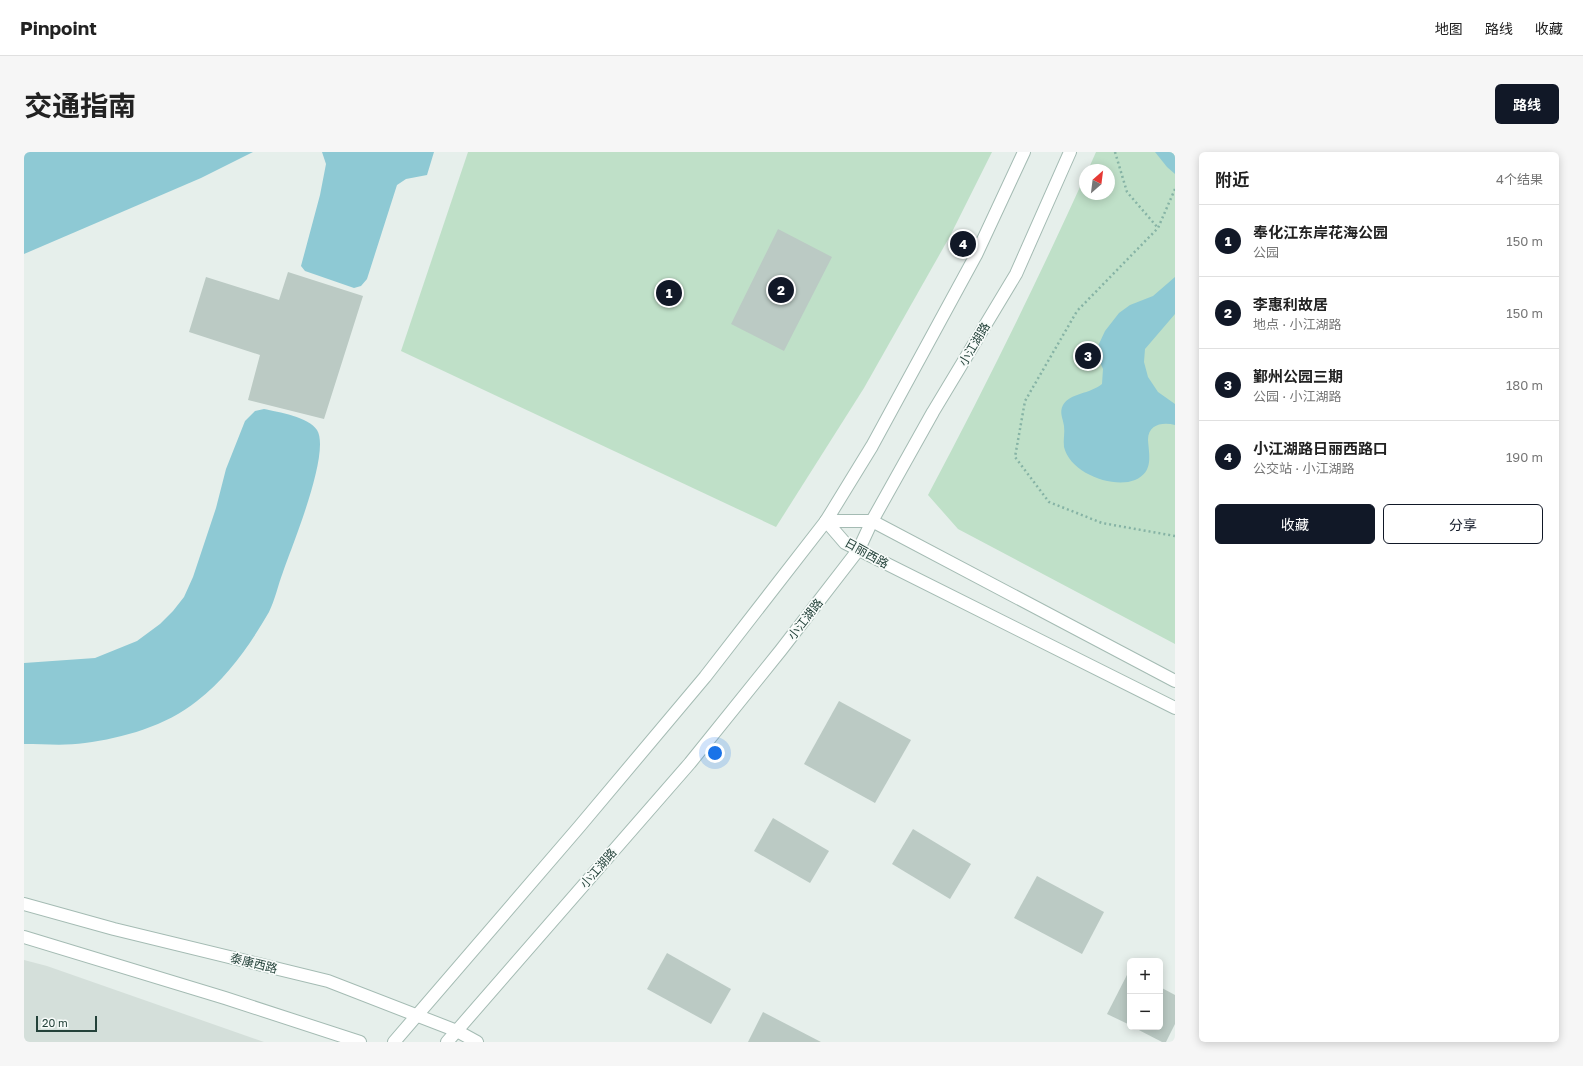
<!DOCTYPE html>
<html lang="zh">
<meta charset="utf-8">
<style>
:root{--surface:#fff;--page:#f6f6f6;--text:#222;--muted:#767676;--line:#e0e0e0;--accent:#111827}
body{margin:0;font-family:"Golos Text","Noto Sans SC",sans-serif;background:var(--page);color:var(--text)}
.controls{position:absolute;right:12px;bottom:12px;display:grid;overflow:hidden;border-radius:6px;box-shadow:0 2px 10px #0003}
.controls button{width:36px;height:36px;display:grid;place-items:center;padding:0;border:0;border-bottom:1px solid var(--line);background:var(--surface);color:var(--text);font:20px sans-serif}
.compass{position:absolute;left:1055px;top:12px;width:36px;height:36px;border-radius:50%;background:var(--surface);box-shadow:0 2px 10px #0003;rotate:28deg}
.scale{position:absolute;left:12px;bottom:10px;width:61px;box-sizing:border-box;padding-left:4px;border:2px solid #24423a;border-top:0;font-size:11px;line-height:14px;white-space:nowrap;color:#24423a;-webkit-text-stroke:3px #f7fbf9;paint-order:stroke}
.you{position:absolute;left:691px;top:601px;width:14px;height:14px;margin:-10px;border:3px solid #fff;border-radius:50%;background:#1a73e8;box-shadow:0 0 0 6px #1a73e833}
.badge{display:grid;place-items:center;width:26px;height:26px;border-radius:50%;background:var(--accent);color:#fff;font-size:13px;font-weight:700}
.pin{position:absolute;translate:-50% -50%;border:2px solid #fff;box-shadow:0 1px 4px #0006}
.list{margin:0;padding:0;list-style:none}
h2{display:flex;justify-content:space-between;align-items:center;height:52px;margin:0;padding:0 16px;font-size:17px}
h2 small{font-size:13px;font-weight:400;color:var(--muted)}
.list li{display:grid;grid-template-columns:26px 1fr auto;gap:12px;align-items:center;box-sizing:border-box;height:72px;padding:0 16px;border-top:1px solid var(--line)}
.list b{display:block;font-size:15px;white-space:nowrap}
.list p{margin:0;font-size:13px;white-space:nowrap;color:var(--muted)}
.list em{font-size:13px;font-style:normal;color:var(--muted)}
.actions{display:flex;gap:8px;padding:12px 16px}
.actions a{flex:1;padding:9px 0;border:1px solid var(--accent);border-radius:6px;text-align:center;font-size:14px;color:var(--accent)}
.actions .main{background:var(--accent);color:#fff}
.map{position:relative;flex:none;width:1151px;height:890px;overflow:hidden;border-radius:6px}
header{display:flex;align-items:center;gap:24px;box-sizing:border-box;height:56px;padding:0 20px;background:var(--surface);border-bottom:1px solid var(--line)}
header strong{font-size:19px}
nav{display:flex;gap:22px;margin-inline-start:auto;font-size:14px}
.intro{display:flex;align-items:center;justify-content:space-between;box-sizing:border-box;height:96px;padding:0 24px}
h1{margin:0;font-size:28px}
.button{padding:10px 18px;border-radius:6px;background:var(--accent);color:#fff;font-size:14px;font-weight:700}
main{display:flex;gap:24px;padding:0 24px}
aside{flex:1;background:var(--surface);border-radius:6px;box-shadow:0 2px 10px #0003}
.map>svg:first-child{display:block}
.built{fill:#d4dfda}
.green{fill:#bfe0c8}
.water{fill:#8ec9d4}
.building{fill:#bbcac4}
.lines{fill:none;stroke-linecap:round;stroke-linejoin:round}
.secondary-casing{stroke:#a4bbb3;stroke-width:14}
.path{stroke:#86b3a5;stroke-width:2.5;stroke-dasharray:2 3;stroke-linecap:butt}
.secondary{stroke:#fff;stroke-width:12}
.labels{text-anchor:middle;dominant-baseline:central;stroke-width:3.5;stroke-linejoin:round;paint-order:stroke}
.street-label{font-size:12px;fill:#24423a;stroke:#f7fbf9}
</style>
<header>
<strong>Pinpoint</strong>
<nav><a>地图</a><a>路线</a><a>收藏</a></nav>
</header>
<div class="intro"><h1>交通指南</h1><a class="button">路线</a></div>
<main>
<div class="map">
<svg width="1151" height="890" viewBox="0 0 1151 890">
<rect width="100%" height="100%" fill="#e6efeb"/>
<!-- built -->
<polygon class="built" points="0,808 23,814 240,890 0,890"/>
<!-- green -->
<g class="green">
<polygon points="444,0 968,0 926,84 840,236 752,375 377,199"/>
<path d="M1072 0H1151V492L934 377 904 343C960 238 1012 132 1061 24V42H1085V18H1064Z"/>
</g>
<!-- water -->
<g class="water">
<polygon points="0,0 229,0 177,26 0,102"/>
<polygon points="298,0 410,0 403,23 382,27 373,33 343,127 337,134 330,136 281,119 277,114 296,43 302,12"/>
<polygon points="1131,0 1151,0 1151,22 1143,15"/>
<path d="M1151 125V162L1121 197 1120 210 1124 225 1134 240 1151 252V273C1139 270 1124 272 1124 288 1125 303 1130 320 1111 328 1089 337 1046 321 1040 295 1039 288 1041 281 1040 274 1039 266 1035 261 1039 253 1046 241 1066 242 1078 232L1079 217 1075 208 1074 194 1081 179 1095 161 1106 153 1129 144Z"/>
<path d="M240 257C254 260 285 265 293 278 307 300 268 394 259 420 254 433 251 448 245 460 226 493 203 526 173 549 142 574 99 586 61 591 41 594 20 592 0 592V511L71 506 113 489 136 472 149 459 160 445 169 425 192 356 202 317 221 269 231 259Z"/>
</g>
<!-- building -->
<g class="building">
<polygon points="754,77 808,105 760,199 707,172"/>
<polygon points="264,120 339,144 300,267 224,248 236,203 165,180 182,125 255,148"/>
<polygon points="815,549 887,588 851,651 780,612"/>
<polygon points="749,666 805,699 786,731 730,699"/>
<polygon points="889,677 947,712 926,747 868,712"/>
<polygon points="1013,724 1080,760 1058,802 990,766"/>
<polygon points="643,801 707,837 687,872 623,837"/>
<polygon points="1105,819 1106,820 1106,873 1083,862"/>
<polygon points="1136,835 1151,843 1151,872 1142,890 1138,890 1109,875 1136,875"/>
<polygon points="739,860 797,890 724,890"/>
</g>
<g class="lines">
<defs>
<g id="secondary">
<polyline points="802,369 821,391 1151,556"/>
<polyline points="802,369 848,369 1151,529"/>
<polyline points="0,752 90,777 304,829 433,879 453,890"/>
<polyline points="0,785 201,846 336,890"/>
<polyline points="370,890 555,675 681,525 802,369 848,294 952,103 1000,0"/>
<polyline points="423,890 666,611 757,498 835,397 848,369 909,260 992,122 1046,0"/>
</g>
</defs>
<!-- secondary casing -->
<use href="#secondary" class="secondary-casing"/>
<!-- path -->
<g class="path">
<polyline points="1091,0 1103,40 1134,76"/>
<polyline points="1151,37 1134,76 1053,159 1001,249 991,305 1025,350 1078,371 1151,384"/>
</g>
<!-- secondary -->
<use href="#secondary" class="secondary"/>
</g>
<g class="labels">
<!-- street labels -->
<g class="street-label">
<text transform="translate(950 192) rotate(-59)">小江湖路</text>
<text transform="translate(843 401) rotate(29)">日丽西路</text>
<text transform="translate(781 467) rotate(-52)">小江湖路</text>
<text transform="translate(574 716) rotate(-49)">小江湖路</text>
<text transform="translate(230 811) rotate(14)">泰康西路</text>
</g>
</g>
</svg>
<div class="controls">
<button>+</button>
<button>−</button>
</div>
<svg class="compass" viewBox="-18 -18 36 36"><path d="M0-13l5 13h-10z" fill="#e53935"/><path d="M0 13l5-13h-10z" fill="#767676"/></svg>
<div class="scale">20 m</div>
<div class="you"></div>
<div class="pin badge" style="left:645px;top:141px">1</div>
<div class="pin badge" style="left:757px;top:138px">2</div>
<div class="pin badge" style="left:1064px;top:204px">3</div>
<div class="pin badge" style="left:939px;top:92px">4</div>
</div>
<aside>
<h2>附近<small>4个结果</small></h2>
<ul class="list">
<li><span class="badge">1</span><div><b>奉化江东岸花海公园</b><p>公园</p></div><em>150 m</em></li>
<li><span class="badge">2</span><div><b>李惠利故居</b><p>地点 · 小江湖路</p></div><em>150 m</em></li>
<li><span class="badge">3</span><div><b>鄞州公园三期</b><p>公园 · 小江湖路</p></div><em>180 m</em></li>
<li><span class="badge">4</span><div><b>小江湖路日丽西路口</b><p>公交站 · 小江湖路</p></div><em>190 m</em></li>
</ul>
<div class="actions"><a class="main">收藏</a><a>分享</a></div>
</aside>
</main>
